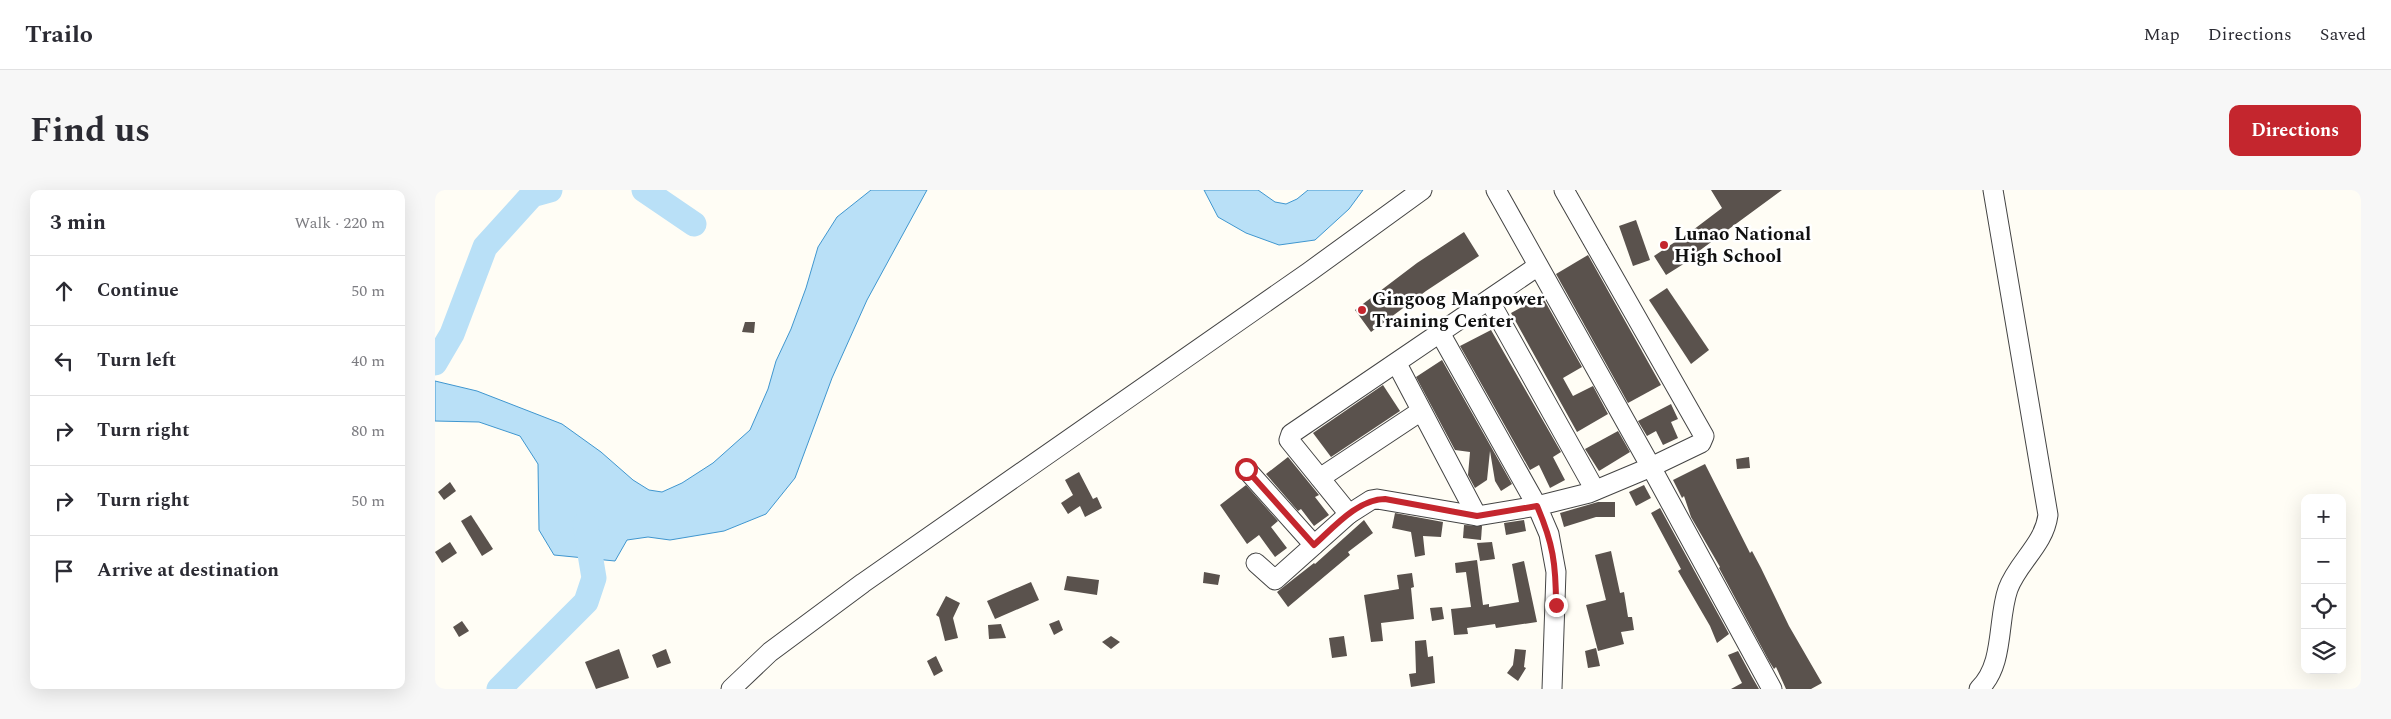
<!DOCTYPE html>
<meta charset="utf-8">
<style>
:root{--surface:#fff;--page:#f7f7f7;--text:#2b2b33;--muted:#7c7c81;--line:#e1e1e2;--accent:#c4262e}
body{margin:0;font-family:Spectral,serif;background:var(--page);color:var(--text)}
.controls{position:absolute;right:15px;bottom:15px;display:grid;overflow:hidden;border-radius:10px;box-shadow:0 5px 20px #0002}
.controls button{width:45px;height:45px;display:grid;place-items:center;padding:0;border:0;border-bottom:1px solid var(--line);background:var(--surface);color:var(--text);font:25px sans-serif}
.stop{position:absolute;width:15px;height:15px;margin:-11px;border:4px solid #c4262e;border-radius:50%;background:#fff}
.stop.end{background:#c4262e;border-color:#fff;box-shadow:0 1px 5px #0008}
.list{margin:0;padding:0;list-style:none}
h2{display:flex;justify-content:space-between;align-items:center;height:65px;margin:0;padding:0 20px;font-size:21px}
h2 small{font-size:16px;font-weight:400;color:var(--muted)}
.list li{display:grid;grid-template-columns:32px 1fr auto;gap:15px;align-items:center;box-sizing:border-box;height:70px;padding:0 20px;border-top:1px solid var(--line)}
.list b{display:block;font-size:19px;white-space:nowrap}
.list em{font-size:16px;font-style:normal;color:var(--muted)}
.icon{flex:none;width:28px;height:28px;fill:none;stroke:currentColor;stroke-width:2;stroke-linecap:round;stroke-linejoin:round}
.map{position:relative;flex:none;width:1926px;height:499px;overflow:hidden;border-radius:10px}
header{display:flex;align-items:center;gap:30px;box-sizing:border-box;height:70px;padding:0 25px;background:var(--surface);border-bottom:1px solid var(--line)}
header strong{font-size:24px}
nav{display:flex;gap:28px;margin-inline-start:auto;font-size:18px}
.intro{display:flex;align-items:center;justify-content:space-between;box-sizing:border-box;height:120px;padding:0 30px}
h1{margin:0;font-size:35px}
.button{padding:12px 22px;border-radius:10px;background:var(--accent);color:#fff;font-size:18px;font-weight:700}
main{display:flex;gap:30px;padding:0 30px}
aside{flex:1;background:var(--surface);border-radius:10px;box-shadow:0 5px 20px #0002}
.map>svg:first-child{display:block}
.water{fill:#b9e0f7;stroke:#3f96cf}
.lines{fill:none;stroke-linecap:round;stroke-linejoin:round}
.river{stroke:#b9e0f7;stroke-width:25}
.building{fill:#5a524d}
.minor-casing{stroke:#444;stroke-width:21}
.minor{stroke:#fff;stroke-width:19}
.route{stroke:#c4262e;stroke-width:6}
.poi-dot{fill:#c4262e;stroke:#fff;stroke-width:2}
.labels{text-anchor:middle;dominant-baseline:central;stroke-width:5;stroke-linejoin:round;paint-order:stroke}
.poi-label{font-size:19px;font-weight:bold;fill:#111;stroke:#fff;text-anchor:start}
</style>
<header>
<strong>Trailo</strong>
<nav><a>Map</a><a>Directions</a><a>Saved</a></nav>
</header>
<div class="intro"><h1>Find us</h1><a class="button">Directions</a></div>
<main>
<aside>
<h2>3 min<small>Walk · 220 m</small></h2>
<ul class="list">
<li><svg class="icon" aria-label="ahead" viewBox="0 0 24 24"><path d="M12 20V5M6 11l6-6 6 6"/></svg><div><b>Continue</b></div><em>50 m</em></li>
<li><svg class="icon" aria-label="left" viewBox="0 0 24 24"><path d="M17 20v-9H6M10 6l-5 5 5 5"/></svg><div><b>Turn left</b></div><em>40 m</em></li>
<li><svg class="icon" aria-label="right" viewBox="0 0 24 24"><path d="M7 20v-9h11M14 6l5 5-5 5"/></svg><div><b>Turn right</b></div><em>80 m</em></li>
<li><svg class="icon" aria-label="right" viewBox="0 0 24 24"><path d="M7 20v-9h11M14 6l5 5-5 5"/></svg><div><b>Turn right</b></div><em>50 m</em></li>
<li><svg class="icon" aria-label="arrive" viewBox="0 0 24 24"><path d="M6 21V4h12l-3 4 3 4H6"/></svg><div><b>Arrive at destination</b></div></li>
</ul>
</aside>
<div class="map">
<svg width="1926" height="499" viewBox="0 0 1926 499">
<rect width="100%" height="100%" fill="#fffdf5"/>
<!-- water -->
<g class="water">
<polygon points="436,0 492,0 432,110 397,188 360,288 331,324 289,341 235,350 213,347 192,350 180,371 119,365 104,340 103,274 85,246 44,232 0,231 0,191 42,201 127,234 166,262 198,290 214,300 227,302 247,293 278,273 315,240 333,199 341,171 356,139 371,98 383,57 402,27"/>
<polygon points="769,0 823,0 840,12 851,14 862,9 873,0 928,0 914,19 880,50 844,55 811,43 783,27"/>
</g>
<g class="lines">
<!-- river -->
<g class="river">
<polyline points="209,0 259,34"/>
<polyline points="0,173 17,144 50,57 97,5 115,0"/>
<polyline points="64,499 151,412 159,388 150,334"/>
</g>
</g>
<!-- building -->
<g class="building">
<polygon points="1276,0 1347,0 1264,61 1266,63 1231,85 1219,66 1258,40 1287,18"/>
<polygon points="1201,30 1215,70 1198,76 1184,36"/>
<polygon points="1029,42 1044,66 991,101 936,142 920,120 982,73"/>
<polygon points="1153,65 1226,195 1193,213 1121,84"/>
<polygon points="1232,98 1274,160 1256,174 1214,110"/>
<polygon points="1107,106 1147,177 1128,188 1138,206 1158,196 1173,224 1142,242 1076,123"/>
<polygon points="310,132 320,132 319,143 307,142"/>
<polygon points="1056,140 1126,262 1118,267 1130,290 1115,298 1104,275 1095,280 1025,156"/>
<polygon points="1007,170 1077,294 1066,301 1060,291 1055,261 1052,290 1040,298 1033,285 1035,262 1020,260 981,187"/>
<polygon points="948,195 965,221 896,267 878,243"/>
<polygon points="1236,214 1243,229 1236,232 1243,248 1228,255 1221,241 1212,246 1203,231"/>
<polygon points="1183,241 1195,262 1164,281 1150,259"/>
<polygon points="853,267 884,305 880,307 894,325 879,336 866,319 863,321 831,284"/>
<polygon points="1314,267 1315,278 1302,279 1301,269"/>
<polygon points="1270,274 1315,363 1317,361 1326,378 1354,436 1387,493 1376,499 1351,499 1341,477 1339,479 1334,471 1284,378 1285,377 1256,327 1249,306 1247,308 1238,290"/>
<polygon points="644,282 658,309 662,307 667,318 650,327 645,316 633,324 626,313 638,305 630,290"/>
<polygon points="15,292 21,301 9,310 3,302"/>
<polygon points="811,295 843,331 836,337 852,358 840,367 824,345 812,354 785,315"/>
<polygon points="1209,295 1216,308 1201,316 1194,302"/>
<polygon points="1163,312 1180,312 1180,327 1161,327 1129,337 1125,323"/>
<polygon points="1225,318 1294,444 1282,453 1275,436 1243,381 1246,379 1216,323"/>
<polygon points="960,323 1008,332 1006,347 988,346 990,365 980,367 976,342 957,338"/>
<polygon points="36,325 58,359 47,366 26,331"/>
<polygon points="929,330 938,343 913,362 915,365 853,417 842,402 879,373 880,374"/>
<polygon points="1089,330 1091,341 1071,345 1069,333"/>
<polygon points="1029,335 1047,336 1046,350 1028,348"/>
<polygon points="15,352 22,363 7,373 0,362"/>
<polygon points="1057,352 1060,369 1045,371 1042,353"/>
<polygon points="1176,361 1185,403 1189,402 1193,427 1197,427 1199,440 1186,442 1189,454 1163,461 1151,415 1171,410 1160,365"/>
<polygon points="1042,370 1048,415 1054,414 1054,417 1084,412 1077,374 1089,371 1102,432 1061,438 1060,434 1032,438 1033,444 1019,445 1016,419 1036,417 1031,382 1021,383 1020,373"/>
<polygon points="769,382 785,385 783,395 768,393"/>
<polygon points="977,383 979,397 976,398 979,429 946,433 948,451 936,452 929,405 964,399 962,385"/>
<polygon points="632,386 664,390 662,405 629,400"/>
<polygon points="596,392 604,410 560,429 552,411"/>
<polygon points="511,406 525,413 518,428 523,448 510,451 504,427 501,425"/>
<polygon points="1007,417 1009,429 997,431 995,418"/>
<polygon points="624,430 628,440 619,445 614,434"/>
<polygon points="27,431 34,441 24,447 18,437"/>
<polygon points="566,434 571,448 554,449 553,435"/>
<polygon points="676,446 685,452 676,459 667,452"/>
<polygon points="909,446 912,466 897,468 894,448"/>
<polygon points="991,450 993,467 998,466 1000,493 976,497 974,484 981,483 980,451"/>
<polygon points="1161,458 1165,476 1153,478 1150,461"/>
<polygon points="184,459 194,488 161,499 150,472"/>
<polygon points="231,459 236,473 222,478 217,465"/>
<polygon points="1080,459 1091,460 1089,477 1091,478 1083,491 1072,483 1078,475"/>
<polygon points="1303,461 1317,487 1324,499 1296,499 1307,493 1293,465"/>
<polygon points="501,466 508,481 499,486 492,471"/>
</g>
<g class="lines">
<defs>
<g id="minor">
<polyline points="1061,0 1216,277 1154,303 1102,316 1114,344 1121,382 1117,499"/>
<polyline points="1129,0 1269,246 1266,253 1216,277 1337,499"/>
<polyline points="1054,110 1160,300"/>
<polyline points="1005,143 1102,316 1042,326 942,309 936,310 914,324 854,250 856,244 1103,76"/>
<polyline points="962,174 1042,326"/>
<polyline points="811,279 879,355"/>
<polyline points="885,288 986,221"/>
<polyline points="821,373 840,390 914,324"/>
<polyline points="296,499 335,462 428,393 874,82 987,0"/>
<path d="M1544 499C1570 474 1562 430 1573 399 1583 372 1609 355 1613 325L1558 0"/>
</g>
</defs>
<!-- minor casing -->
<use href="#minor" class="minor-casing"/>
<!-- minor -->
<use href="#minor" class="minor"/>
</g>
<g class="lines">
<!-- route -->
<path class="route" d="M811 279 879 355C898 338 923 309 950 309L1042 326 1102 316C1118 353 1121 374 1121 415"/>
</g>
<!-- markers -->
<g class="poi-dot">
<circle cx="1229" cy="55" r="5"/>
<circle cx="927" cy="120" r="5"/>
</g>
<g class="labels">
<!-- poi labels -->
<g class="poi-label">
<text x="1239" y="44">Lunao National<tspan x="1239" dy="22">High School</tspan></text>
<text x="937" y="109">Gingoog Manpower<tspan x="937" dy="22">Training Center</tspan></text>
</g>
</g>
</svg>
<div class="controls">
<button>+</button>
<button>−</button>
<button><svg class="icon" aria-label="locate" viewBox="0 0 24 24"><circle cx="12" cy="12" r="6"/><path d="M12 2v4M12 18v4M2 12h4M18 12h4"/></svg></button>
<button><svg class="icon" aria-label="layers" viewBox="0 0 24 24"><path d="M12 4l9 5-9 5-9-5zM3 14l9 5 9-5"/></svg></button>
</div>
<div class="stop" style="left:811px;top:279px"></div>
<div class="stop end" style="left:1121px;top:415px"></div>
</div>
</main>
